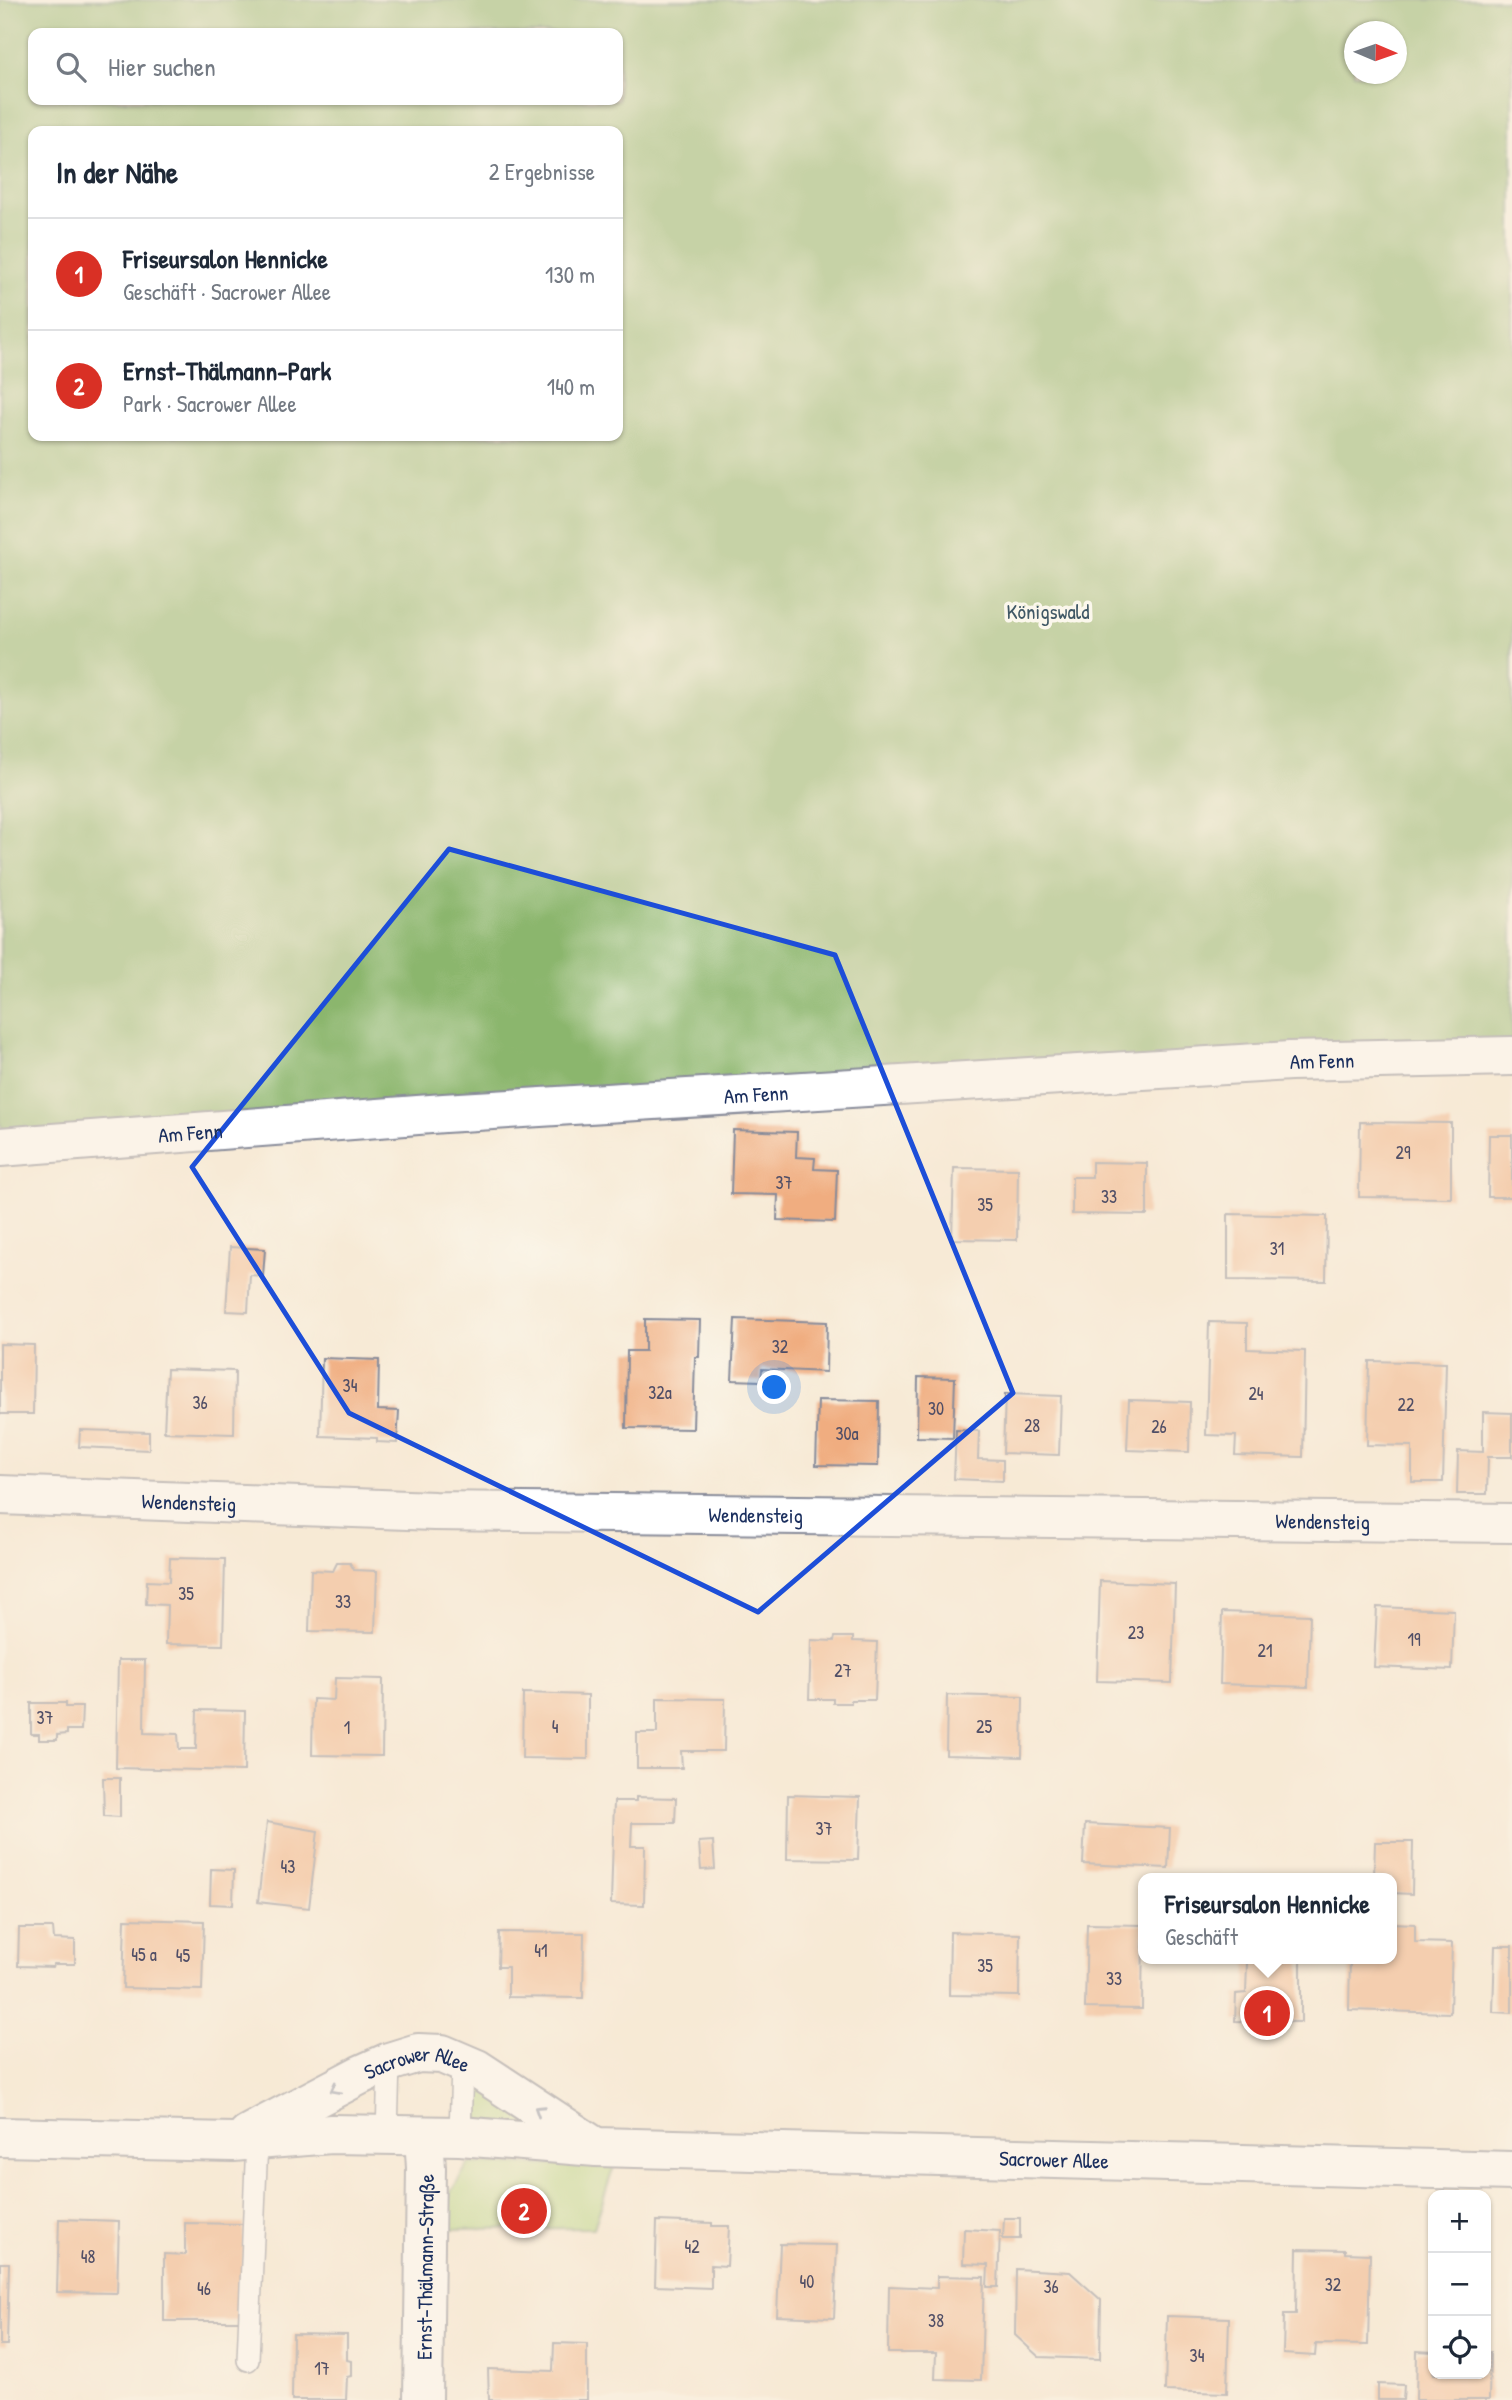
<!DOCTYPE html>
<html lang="de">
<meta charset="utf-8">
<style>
:root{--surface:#fff;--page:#f2f2f3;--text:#1f2937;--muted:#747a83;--line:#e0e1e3;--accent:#d93025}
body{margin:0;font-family:"Patrick Hand",sans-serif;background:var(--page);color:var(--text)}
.controls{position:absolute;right:21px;bottom:21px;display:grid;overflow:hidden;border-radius:14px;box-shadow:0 2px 5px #0004}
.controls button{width:63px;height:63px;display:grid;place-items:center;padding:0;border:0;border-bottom:2px solid var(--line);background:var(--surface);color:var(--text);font:35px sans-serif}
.compass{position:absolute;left:1344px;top:21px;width:63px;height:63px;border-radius:50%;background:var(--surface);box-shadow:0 2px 5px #0004;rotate:92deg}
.you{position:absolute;left:775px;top:1388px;width:24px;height:24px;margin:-18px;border:5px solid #fff;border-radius:50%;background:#1a73e8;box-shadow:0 0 0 10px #1a73e833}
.badge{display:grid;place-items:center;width:46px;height:46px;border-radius:50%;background:var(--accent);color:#fff;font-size:23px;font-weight:700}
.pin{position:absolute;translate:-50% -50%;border:4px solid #fff;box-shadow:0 2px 7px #0006}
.popup{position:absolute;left:1138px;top:1873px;width:259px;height:91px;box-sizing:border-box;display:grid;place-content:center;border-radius:14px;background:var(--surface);filter:drop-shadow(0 2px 5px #0005);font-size:23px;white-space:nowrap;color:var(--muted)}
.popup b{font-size:26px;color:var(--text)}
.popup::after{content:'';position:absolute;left:50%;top:100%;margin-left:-14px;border:14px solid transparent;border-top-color:var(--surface)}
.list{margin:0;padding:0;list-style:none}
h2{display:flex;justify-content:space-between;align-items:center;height:91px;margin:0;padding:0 28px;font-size:30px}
h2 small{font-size:23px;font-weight:400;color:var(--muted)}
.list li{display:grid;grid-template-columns:46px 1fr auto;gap:21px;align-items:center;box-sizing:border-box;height:112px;padding:0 28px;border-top:2px solid var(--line)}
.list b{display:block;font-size:26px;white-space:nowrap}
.list p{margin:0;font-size:23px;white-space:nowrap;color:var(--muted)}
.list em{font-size:23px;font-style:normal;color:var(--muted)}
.icon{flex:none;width:38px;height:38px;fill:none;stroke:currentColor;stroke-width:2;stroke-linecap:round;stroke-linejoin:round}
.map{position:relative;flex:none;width:1512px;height:2400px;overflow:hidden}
.search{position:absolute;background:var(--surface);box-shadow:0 2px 5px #0004;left:28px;top:28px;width:595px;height:77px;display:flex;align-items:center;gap:18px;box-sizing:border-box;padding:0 24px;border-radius:14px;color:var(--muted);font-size:26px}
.panel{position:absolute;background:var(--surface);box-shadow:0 2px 5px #0004;left:28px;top:126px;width:595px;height:315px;border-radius:14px}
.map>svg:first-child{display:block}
.green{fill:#afd47e;stroke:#65826e;stroke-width:2}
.forest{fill:#8bb66d;stroke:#537266;stroke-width:2;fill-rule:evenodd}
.building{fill:#f0ad80}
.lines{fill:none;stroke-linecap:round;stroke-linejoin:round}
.service-casing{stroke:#898c9a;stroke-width:24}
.minor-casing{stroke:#898c9a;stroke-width:42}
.service{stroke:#fff;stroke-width:21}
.minor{stroke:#fff;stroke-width:38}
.oneway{stroke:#8d97ae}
.marked{fill:none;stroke:#1d4ed8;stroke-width:5;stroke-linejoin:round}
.labels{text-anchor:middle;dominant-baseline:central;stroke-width:7;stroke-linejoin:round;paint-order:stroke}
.number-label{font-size:18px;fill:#504e66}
.park-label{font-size:21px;fill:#405866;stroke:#fbf7ec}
.street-label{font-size:21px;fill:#1b2f5e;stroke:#fbf7ec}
</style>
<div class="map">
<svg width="1512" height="2400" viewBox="0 0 1512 2400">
<rect width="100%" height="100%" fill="#fbf7ec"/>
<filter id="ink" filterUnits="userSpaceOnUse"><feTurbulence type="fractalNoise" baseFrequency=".0143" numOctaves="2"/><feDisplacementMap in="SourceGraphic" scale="14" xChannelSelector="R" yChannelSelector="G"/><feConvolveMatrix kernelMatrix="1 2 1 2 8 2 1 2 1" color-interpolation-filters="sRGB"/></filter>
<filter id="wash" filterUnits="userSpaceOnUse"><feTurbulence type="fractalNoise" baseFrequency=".00686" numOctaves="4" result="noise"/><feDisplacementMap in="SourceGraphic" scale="28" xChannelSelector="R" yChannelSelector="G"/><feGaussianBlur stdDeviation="1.57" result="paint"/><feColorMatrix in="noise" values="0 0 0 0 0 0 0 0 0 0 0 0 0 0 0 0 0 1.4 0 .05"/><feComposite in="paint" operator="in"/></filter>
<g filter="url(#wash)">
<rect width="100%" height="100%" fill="#f7ead6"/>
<!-- green -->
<g class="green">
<polygon points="480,2088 531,2119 528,2131 478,2123"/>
<polygon points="469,2163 614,2166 594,2228 447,2229 450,2193"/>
</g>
<!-- forest -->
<path class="forest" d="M0 0H1512V1056L9 1146 0 1123ZM1354 32H1396V74H1354ZM33 33H618V100H33ZM33 131H618V436H33Z"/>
<g id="blocks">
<!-- building -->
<g class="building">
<polygon points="1360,1122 1451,1123 1451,1198 1359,1197"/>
<polygon points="733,1130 797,1132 796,1157 815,1158 814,1169 837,1170 835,1222 777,1220 778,1195 731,1194"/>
<polygon points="1489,1135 1512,1135 1512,1197 1488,1197"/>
<polygon points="1092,1162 1147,1163 1147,1215 1072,1214 1072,1177 1092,1177"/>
<polygon points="954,1168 1018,1169 1017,1240 952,1239"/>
<polygon points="1228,1214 1327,1216 1326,1281 1228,1280"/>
<polygon points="230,1247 265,1249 263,1276 250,1275 248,1312 226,1311"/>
<polygon points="645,1319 700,1320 699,1357 695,1357 693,1429 626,1428 627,1351 645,1351"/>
<polygon points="735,1319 827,1322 826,1372 762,1369 761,1381 732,1380"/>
<polygon points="1209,1322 1247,1323 1247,1349 1305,1351 1303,1457 1235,1455 1236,1436 1206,1435"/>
<polygon points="0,1344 34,1345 33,1414 0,1414"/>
<polygon points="322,1358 379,1360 378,1410 399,1411 397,1443 377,1442 377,1438 320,1436"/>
<polygon points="1369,1361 1446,1363 1443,1482 1412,1482 1412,1446 1367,1445"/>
<polygon points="167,1369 235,1371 234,1434 164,1432"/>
<polygon points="918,1377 955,1378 953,1438 917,1437"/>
<polygon points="1005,1394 1061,1396 1059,1455 1003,1453"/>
<polygon points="818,1400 879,1401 878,1466 816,1465"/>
<polygon points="1129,1400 1190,1402 1189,1452 1127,1450"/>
<polygon points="1483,1412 1512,1413 1512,1457 1488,1457 1487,1494 1457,1494 1458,1451 1483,1452"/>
<polygon points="80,1430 149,1432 149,1450 79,1447"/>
<polygon points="956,1430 979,1431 978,1459 1003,1460 1003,1481 954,1479"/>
<polygon points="170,1558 225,1559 223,1645 166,1644 167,1605 146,1604 147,1581 169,1582"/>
<polygon points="337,1563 350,1563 354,1570 377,1571 375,1632 309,1631 311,1570 333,1571"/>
<polygon points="1100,1581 1175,1584 1172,1683 1097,1681"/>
<polygon points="1377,1607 1454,1610 1452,1670 1374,1667"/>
<polygon points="1222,1612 1310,1615 1308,1687 1220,1684"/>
<polygon points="835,1637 853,1637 853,1641 877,1642 875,1700 851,1700 851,1703 833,1703 833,1699 809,1699 811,1640 834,1641"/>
<polygon points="118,1660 145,1660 144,1733 178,1734 179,1749 196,1749 197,1710 245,1711 244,1771 116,1768"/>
<polygon points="335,1678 383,1679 382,1756 312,1755 313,1699 334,1700"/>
<polygon points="523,1693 588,1695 588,1759 522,1758"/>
<polygon points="947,1695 1023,1697 1022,1757 946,1755"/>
<polygon points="657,1698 725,1699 724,1751 681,1751 682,1768 637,1768 637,1733 657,1733"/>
<polygon points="31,1703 66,1703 66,1707 82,1707 81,1730 67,1730 67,1734 57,1735 57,1740 39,1740 39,1734 31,1734"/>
<polygon points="103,1778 120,1778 120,1817 104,1816"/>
<polygon points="788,1795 860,1797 858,1860 787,1859"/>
<polygon points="636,1797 676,1798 675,1823 632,1823 631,1846 645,1846 644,1905 611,1904 614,1801 636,1801"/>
<polygon points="267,1822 318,1831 309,1908 258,1902"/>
<polygon points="1085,1824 1170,1828 1168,1868 1083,1864"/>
<polygon points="713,1841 715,1869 701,1870 699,1842"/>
<polygon points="1375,1842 1413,1842 1412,1894 1391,1893 1391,1878 1374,1878"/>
<polygon points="211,1869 234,1870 233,1905 210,1904"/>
<polygon points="125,1919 204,1921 202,1990 123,1988"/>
<polygon points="1391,1923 1415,1924 1415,1942 1452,1943 1450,2013 1349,2010 1350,1959 1391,1959"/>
<polygon points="1087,1924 1143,1925 1142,2009 1085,2008"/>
<polygon points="19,1928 53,1928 54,1939 75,1940 75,1964 54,1964 53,1967 18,1966"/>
<polygon points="499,1932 584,1933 583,1998 508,1997 508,1967 498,1967"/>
<polygon points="950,1932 1020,1934 1019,1996 949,1995"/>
<polygon points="1495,1946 1512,1946 1512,2013 1493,2012"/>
<polygon points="1242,1959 1301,1959 1301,2022 1235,2021 1236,1994 1246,1993 1247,1963"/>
<polygon points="1004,2218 1020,2218 1020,2239 1003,2239"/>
<polygon points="59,2219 119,2221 117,2293 57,2292"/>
<polygon points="657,2221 712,2223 712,2226 729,2226 727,2266 711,2265 711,2288 655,2286"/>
<polygon points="185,2223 244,2224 242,2321 164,2321 164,2254 185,2255"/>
<polygon points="964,2229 1000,2231 998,2287 987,2287 988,2265 963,2264"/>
<polygon points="780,2244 837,2245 834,2318 777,2316"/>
<polygon points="1297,2249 1345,2250 1345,2253 1370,2254 1368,2345 1316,2344 1315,2356 1283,2354 1284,2314 1296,2314"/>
<polygon points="0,2263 9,2263 7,2345 0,2345"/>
<polygon points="1016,2269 1070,2272 1101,2300 1100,2359 1039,2357 1015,2335"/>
<polygon points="937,2276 984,2277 981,2380 935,2379 936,2353 888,2353 889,2286 937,2288"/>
<polygon points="1167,2316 1229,2318 1227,2393 1165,2391"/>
<polygon points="293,2334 347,2335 347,2360 351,2361 351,2376 347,2377 346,2400 292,2400"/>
<polygon points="554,2343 587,2344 587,2400 489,2400 488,2369 553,2371"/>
<polygon points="1417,2351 1433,2352 1433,2374 1486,2374 1486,2353 1490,2353 1489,2400 1416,2400"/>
<polygon points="1378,2384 1404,2385 1403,2400 1378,2400"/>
</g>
</g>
</g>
<g filter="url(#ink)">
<use href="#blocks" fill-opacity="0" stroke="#898c9a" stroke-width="2"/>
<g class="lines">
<defs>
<g id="service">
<polyline points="387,2135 389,2062"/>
<polyline points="460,2136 462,2062"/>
<polyline points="248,2360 257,2140"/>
</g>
<g id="minor">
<path id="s1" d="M0 1147 444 1113 1290 1061 1512 1056"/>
<path id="s2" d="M0 1495 434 1511 1512 1523"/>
<path id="s3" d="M248 2134 360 2075 389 2062 418 2053 442 2054 477 2069 591 2144"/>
<path id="s4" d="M0 2137 233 2142 331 2134 460 2136 596 2147 1512 2171"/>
<path id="s5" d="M423 2400 426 2168 424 2136"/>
</g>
</defs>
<!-- service casing -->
<use href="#service" class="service-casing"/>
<!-- minor casing -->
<use href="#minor" class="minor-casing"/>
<!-- service -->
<use href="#service" class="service"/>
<!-- minor -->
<use href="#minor" class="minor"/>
</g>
<!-- one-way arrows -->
<defs><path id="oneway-chevron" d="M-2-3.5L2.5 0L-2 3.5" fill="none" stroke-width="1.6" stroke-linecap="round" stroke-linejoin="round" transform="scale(1.75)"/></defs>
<g class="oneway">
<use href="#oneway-chevron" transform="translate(335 2089) rotate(152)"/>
<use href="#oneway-chevron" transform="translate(539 2110) rotate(-147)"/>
</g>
</g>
<!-- marked area -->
<path d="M0 0H1512V2400H0ZM449 849 835 955 1013 1393 758 1612 349 1413 192 1167Z" fill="#f7ead6" fill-opacity=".55" fill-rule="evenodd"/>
<path class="marked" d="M449 849 835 955 1013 1393 758 1612 349 1413 192 1167Z"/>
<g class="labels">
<!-- number labels -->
<g class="number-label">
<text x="1403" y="1152">29</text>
<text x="784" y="1182">37</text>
<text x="1109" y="1196">33</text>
<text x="985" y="1204">35</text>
<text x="1277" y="1248">31</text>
<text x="780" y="1346">32</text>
<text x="350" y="1385">34</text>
<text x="660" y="1392">32a</text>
<text x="1256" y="1393">24</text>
<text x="200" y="1402">36</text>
<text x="1406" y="1404">22</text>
<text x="936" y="1408">30</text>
<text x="1032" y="1425">28</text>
<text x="1159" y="1426">26</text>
<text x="847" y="1433">30a</text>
<text x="186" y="1593">35</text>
<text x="343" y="1601">33</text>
<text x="1136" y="1632">23</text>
<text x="1414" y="1639">19</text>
<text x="1265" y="1650">21</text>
<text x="843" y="1670">27</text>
<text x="45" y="1717">37</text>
<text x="555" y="1726">4</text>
<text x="984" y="1726">25</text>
<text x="347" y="1727">1</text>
<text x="824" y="1828">37</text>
<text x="288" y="1866">43</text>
<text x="541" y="1950">41</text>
<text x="144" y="1954">45 a</text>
<text x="183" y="1955">45</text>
<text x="985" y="1965">35</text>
<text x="1114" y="1978">33</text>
<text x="692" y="2246">42</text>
<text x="88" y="2256">48</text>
<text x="807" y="2281">40</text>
<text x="1333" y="2284">32</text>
<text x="1051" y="2286">36</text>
<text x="204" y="2288">46</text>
<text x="936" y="2320">38</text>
<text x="1197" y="2355">34</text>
<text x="322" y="2368">17</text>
</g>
<!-- park labels -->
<g class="park-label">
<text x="1048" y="611">Königswald</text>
</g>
<!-- street labels -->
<g class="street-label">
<text stroke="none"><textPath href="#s1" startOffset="1325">Am Fenn</textPath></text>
<text stroke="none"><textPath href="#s1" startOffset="758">Am Fenn</textPath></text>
<text stroke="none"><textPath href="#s1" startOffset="191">Am Fenn</textPath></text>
<text stroke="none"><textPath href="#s2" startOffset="189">Wendensteig</textPath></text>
<text stroke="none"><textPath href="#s2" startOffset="756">Wendensteig</textPath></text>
<text stroke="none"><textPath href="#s2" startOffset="1323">Wendensteig</textPath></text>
<text stroke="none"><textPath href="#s3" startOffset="187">Sacrower Allee</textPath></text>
<text stroke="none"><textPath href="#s4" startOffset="1055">Sacrower Allee</textPath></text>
<text stroke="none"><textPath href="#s5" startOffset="133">Ernst-Thälmann-Straße</textPath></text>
</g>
</g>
</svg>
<div class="controls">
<button>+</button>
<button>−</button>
<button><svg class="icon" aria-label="locate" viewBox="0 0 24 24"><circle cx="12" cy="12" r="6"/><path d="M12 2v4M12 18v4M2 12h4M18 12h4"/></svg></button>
</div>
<svg class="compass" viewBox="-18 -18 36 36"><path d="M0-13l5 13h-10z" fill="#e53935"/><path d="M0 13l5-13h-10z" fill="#747a83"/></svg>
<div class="you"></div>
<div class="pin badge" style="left:1267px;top:2013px">1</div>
<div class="popup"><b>Friseursalon Hennicke</b>Geschäft</div>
<div class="pin badge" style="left:524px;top:2211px">2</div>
<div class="search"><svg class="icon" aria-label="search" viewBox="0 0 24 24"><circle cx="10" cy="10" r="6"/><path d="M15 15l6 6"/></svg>Hier suchen</div>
<section class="panel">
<h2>In der Nähe<small>2 Ergebnisse</small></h2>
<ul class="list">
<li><span class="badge">1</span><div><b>Friseursalon Hennicke</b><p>Geschäft · Sacrower Allee</p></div><em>130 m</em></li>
<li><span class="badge">2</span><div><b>Ernst-Thälmann-Park</b><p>Park · Sacrower Allee</p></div><em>140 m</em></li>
</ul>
</section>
</div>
